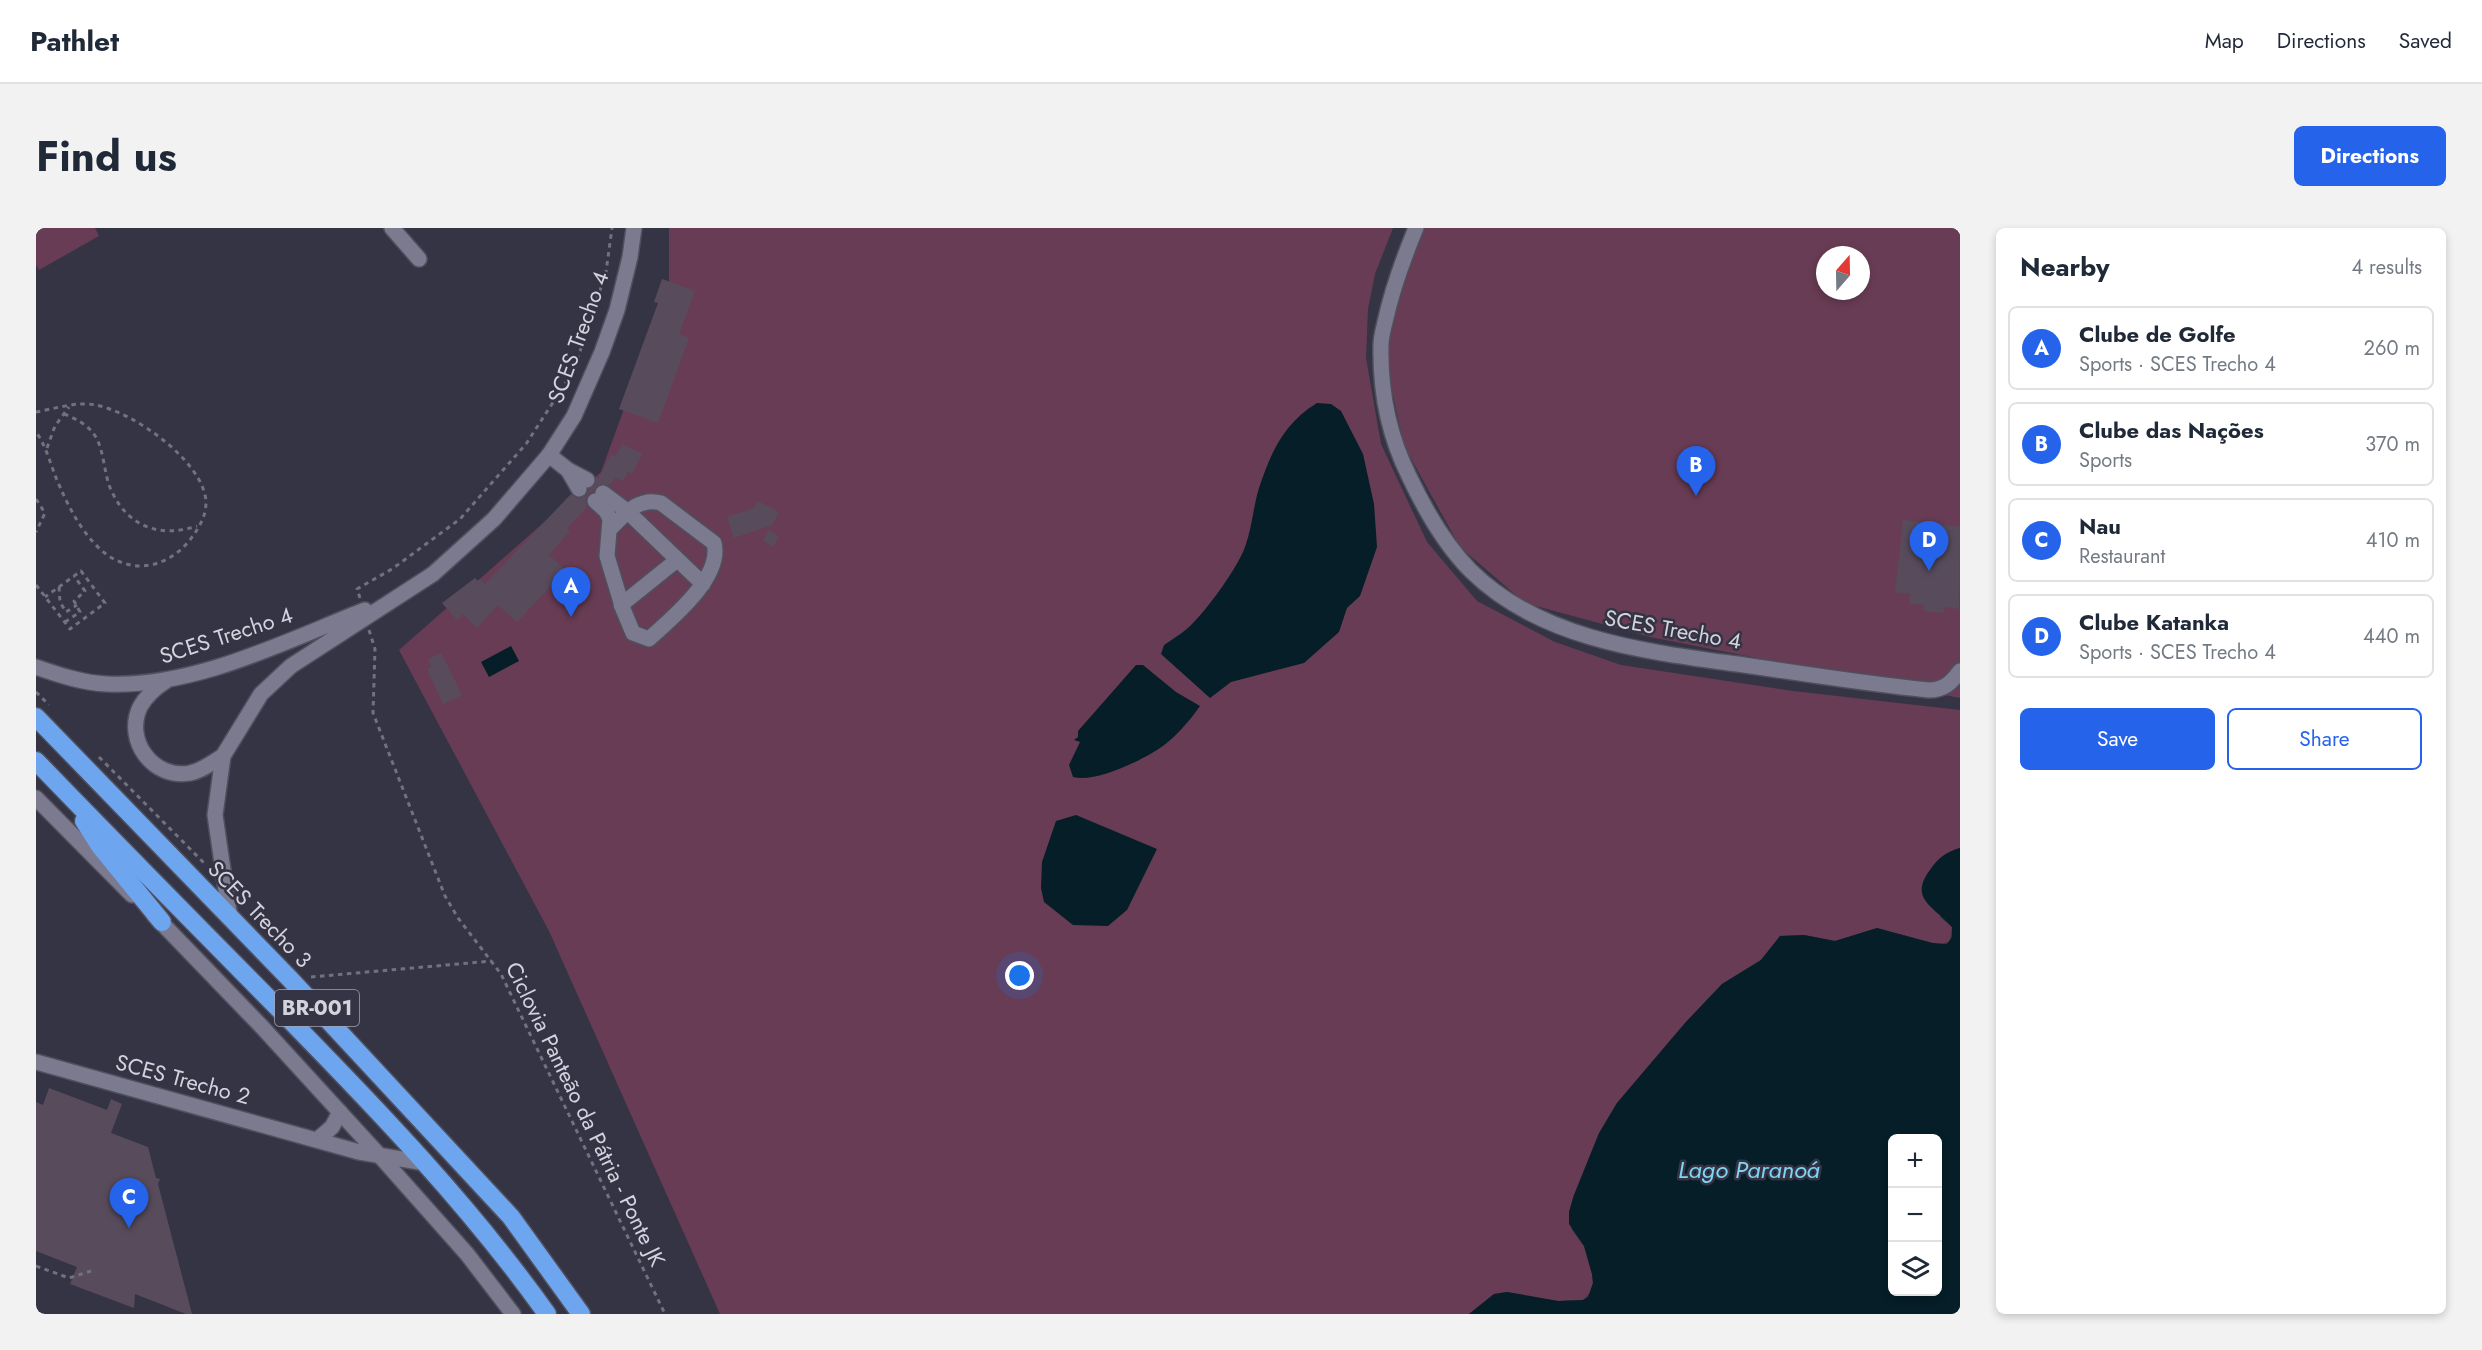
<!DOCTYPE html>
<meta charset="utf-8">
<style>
:root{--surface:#fff;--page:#f2f2f3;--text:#1f2937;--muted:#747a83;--line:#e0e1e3;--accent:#2563eb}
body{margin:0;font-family:Jost,sans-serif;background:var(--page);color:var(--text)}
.controls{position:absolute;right:18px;bottom:18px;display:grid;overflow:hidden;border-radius:9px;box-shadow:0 3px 9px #0003}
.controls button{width:54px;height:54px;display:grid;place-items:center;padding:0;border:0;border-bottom:2px solid var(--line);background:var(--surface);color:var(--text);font:30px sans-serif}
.compass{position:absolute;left:1780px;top:18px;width:54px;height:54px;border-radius:50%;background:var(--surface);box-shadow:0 3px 9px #0003;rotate:20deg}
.you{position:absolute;left:984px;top:748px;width:21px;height:21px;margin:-15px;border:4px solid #fff;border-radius:50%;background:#1a73e8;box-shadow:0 0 0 9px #1a73e833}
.badge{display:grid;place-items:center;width:39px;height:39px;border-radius:50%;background:var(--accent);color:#fff;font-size:20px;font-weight:700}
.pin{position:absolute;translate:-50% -50px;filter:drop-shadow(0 2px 3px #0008)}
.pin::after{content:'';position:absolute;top:32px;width:21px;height:18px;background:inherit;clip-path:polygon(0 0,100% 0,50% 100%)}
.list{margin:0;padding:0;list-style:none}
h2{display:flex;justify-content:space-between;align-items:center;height:78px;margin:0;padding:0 24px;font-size:26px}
h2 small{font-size:20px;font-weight:400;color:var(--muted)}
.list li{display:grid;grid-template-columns:39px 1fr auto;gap:18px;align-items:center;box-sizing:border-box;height:84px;margin:0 12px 12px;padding:0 12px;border:2px solid var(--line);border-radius:9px}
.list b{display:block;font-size:22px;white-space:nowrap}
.list p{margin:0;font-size:20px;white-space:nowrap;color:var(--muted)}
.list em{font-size:20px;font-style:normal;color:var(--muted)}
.actions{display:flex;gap:12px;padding:18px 24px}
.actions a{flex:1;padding:14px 0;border:2px solid var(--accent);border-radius:9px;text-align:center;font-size:21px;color:var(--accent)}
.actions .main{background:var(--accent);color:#fff}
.icon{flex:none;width:33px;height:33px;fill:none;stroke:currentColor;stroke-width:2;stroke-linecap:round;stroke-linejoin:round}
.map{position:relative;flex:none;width:1924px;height:1086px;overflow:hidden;border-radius:9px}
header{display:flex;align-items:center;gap:36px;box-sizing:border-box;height:84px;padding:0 30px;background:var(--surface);border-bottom:2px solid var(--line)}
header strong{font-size:28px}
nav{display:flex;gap:33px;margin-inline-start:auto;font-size:21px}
.intro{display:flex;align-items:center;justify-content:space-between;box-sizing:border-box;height:144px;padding:0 36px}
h1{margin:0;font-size:42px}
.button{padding:15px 27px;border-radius:9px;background:var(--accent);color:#fff;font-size:21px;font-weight:700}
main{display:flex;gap:36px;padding:0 36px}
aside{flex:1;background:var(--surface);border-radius:9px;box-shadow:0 3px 9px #0003}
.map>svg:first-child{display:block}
.green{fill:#683c54;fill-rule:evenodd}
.water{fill:#051e27;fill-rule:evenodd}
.building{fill:#584c5c}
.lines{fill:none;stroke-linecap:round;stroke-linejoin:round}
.minor-casing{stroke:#4f4f5d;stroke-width:18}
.highway-casing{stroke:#4f4f5d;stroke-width:21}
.path{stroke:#717180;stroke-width:3;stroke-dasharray:4.5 4.5;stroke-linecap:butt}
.minor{stroke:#7b7a8e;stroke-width:15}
.highway{stroke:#6da5ee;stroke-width:18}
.labels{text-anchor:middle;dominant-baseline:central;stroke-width:5;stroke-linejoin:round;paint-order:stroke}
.shield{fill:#343445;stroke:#a3a3b0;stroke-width:1.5}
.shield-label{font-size:21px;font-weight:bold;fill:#d3d3de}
.street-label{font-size:22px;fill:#d3d3de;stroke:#343445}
.water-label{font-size:24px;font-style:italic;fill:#80d4f4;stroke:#343445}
</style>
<header>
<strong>Pathlet</strong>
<nav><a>Map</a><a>Directions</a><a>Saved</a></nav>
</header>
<div class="intro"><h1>Find us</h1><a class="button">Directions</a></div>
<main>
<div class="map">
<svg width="1924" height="1086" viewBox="0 0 1924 1086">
<rect width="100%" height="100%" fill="#343445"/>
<!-- green -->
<g class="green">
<polygon points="0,0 59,0 63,8 3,42 0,37"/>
<polygon points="633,0 1357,0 1339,46 1332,81 1330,130 1345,216 1391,314 1441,373 1519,414 1585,437 1757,463 1924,482 1924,620 1921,621 1904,689 1916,699 1914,713 1905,717 1841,700 1799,713 1768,707 1744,708 1725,732 1686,756 1649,795 1581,875 1563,906 1538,967 1533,984 1536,1002 1548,1018 1556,1046 1557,1055 1555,1064 1547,1072 1522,1073 1471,1064 1458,1066 1433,1086 684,1086 513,703 363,422 565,244 633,57"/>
<path d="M1390 0H1924V470L1614 409 1489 375 1424 319 1368 218 1346 116 1375 19ZM1789 27H1825V63H1789Z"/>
</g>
<!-- water -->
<g class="water">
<path d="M1281 175 1295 176 1305 183 1327 226 1338 276 1341 319 1324 368 1311 380 1303 404 1268 435 1195 454 1174 470 1125 426 1128 417C1138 410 1149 404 1157 395 1173 379 1202 339 1209 319 1216 300 1217 280 1223 260 1235 224 1248 195 1281 175Z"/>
<polygon points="475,418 483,433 453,449 445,434"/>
<path d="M1100 437H1107L1140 464 1164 478C1153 494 1137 512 1121 522 1102 534 1058 555 1037 549L1033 537 1044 514 1038 512 1042 509V503Z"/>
<polygon points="1040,587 1121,621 1091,682 1072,698 1037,697 1008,674 1005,660 1006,634 1020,593"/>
<path d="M1924 620V1086H1433L1458 1066 1471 1064 1522 1073 1547 1072 1552 1069 1557 1055 1556 1046 1548 1018 1533 996V984L1538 967 1563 905 1581 875 1649 795 1686 756 1725 732 1744 708 1768 707 1799 713 1841 700 1896 715 1911 716 1916 709V699C1899 679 1872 671 1894 642 1902 630 1910 624 1924 620ZM1856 910H1902V1064H1856Z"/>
</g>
<!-- building -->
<g class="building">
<polygon points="626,51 659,63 643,106 653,110 622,195 583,181 622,75 618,74"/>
<polygon points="586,216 606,226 596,246 592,244 587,253 579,250 573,257 564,256 551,267 549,272 551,279 531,300 534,303 513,327 530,342 481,394 462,377 441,400 427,386 421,392 406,375 439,350 442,353 444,351 449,356 535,266 542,271 548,269 553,261 559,257 560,249 562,251 575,226 579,229"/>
<polygon points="722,273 743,284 736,297 698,310 691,289 718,280"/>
<polygon points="1867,292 1924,299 1923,381 1908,379 1908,385 1887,383 1888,377 1873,376 1874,366 1859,364"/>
<polygon points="732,302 743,308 737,319 727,313"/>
<polygon points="405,425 426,467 407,476 391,441 396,439 392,431"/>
<polygon points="13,860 71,882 75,871 86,876 75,905 112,919 120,950 124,951 122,956 156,1086 150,1086 99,1066 98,1080 34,1056 41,1039 0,1023 0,874 7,877"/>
</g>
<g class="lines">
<defs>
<g id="minor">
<polyline points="356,0 383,31"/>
<path d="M1380 0C1368 29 1357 59 1350 90 1348 99 1345 108 1345 117 1344 162 1353 208 1373 248 1389 282 1408 316 1435 343 1506 413 1614 424 1708 437 1770 446 1831 456 1893 462 1908 462 1915 455 1924 443"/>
<polyline points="513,227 532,242 551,252"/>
<polyline points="532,242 543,261"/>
<polyline points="567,265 591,283 667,356"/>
<path d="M559 273 570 283 574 291 571 328 587 381 597 405 613 411C635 391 687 349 678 315L625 275C603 269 590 285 575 300"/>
<polyline points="585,377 641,332"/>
<path d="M0 439C23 447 47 455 71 456 158 460 250 413 329 382"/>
<path d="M130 453C119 460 110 468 104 479 88 513 118 552 154 545 166 543 177 534 187 528"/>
<polyline points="0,570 96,667"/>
<polyline points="118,687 226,799 344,928 431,1026 477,1086"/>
<polyline points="194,690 179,587 187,528 225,466 255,438 397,346 458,291 513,227 538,188 566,124 581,82 594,29 598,0"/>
<polyline points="0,834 323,924 389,935"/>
<polyline points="281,912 296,899 304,884"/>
</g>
<g id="highway">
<polyline points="0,489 254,751 475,989 545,1086"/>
<path d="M0 533C83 619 167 704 251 789 343 883 435 979 511 1086"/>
<polyline points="48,593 64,618 126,694"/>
</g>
</defs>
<!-- minor casing -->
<use href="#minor" class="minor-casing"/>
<!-- highway casing -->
<use href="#highway" class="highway-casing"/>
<!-- path -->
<g class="path">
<path d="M0 184C18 181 41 173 59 177 96 183 168 233 170 274 170 284 167 292 162 300 143 334 104 351 70 326 49 310 34 282 24 259 15 240 12 221 0 204"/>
<path d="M28 186C41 191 54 198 61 211 69 228 68 248 76 264 93 300 126 310 161 298"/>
<polyline points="11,220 19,198 33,179"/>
<polyline points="0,271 9,285 0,304"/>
<polyline points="0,357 34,401 69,375 45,343 9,369"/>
<polyline points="23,359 24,374 30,384 41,377"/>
<polyline points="324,370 321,361 356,341 424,291 490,216 538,142 570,44 576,0"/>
<polyline points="29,394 44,384 38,373 49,363 38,348"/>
<polyline points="333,402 339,421 337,485 409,668 422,690 465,746 629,1086"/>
<polyline points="0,464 13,477"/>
<polyline points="63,529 170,637"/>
<polyline points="275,749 456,733"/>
<polyline points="0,1038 33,1050 55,1043"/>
</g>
<!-- minor -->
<use href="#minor" class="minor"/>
<!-- highway -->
<use href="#highway" class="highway"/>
</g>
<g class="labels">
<!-- shield labels -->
<rect class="shield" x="239" y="762" width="84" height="36" rx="4.5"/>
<g class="shield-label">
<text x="281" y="780">BR-001</text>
</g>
<!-- street labels -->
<g class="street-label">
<text transform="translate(542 109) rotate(-70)">SCES Trecho 4</text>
<text transform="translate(1637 401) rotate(10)">SCES Trecho 4</text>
<text transform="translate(190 407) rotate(-18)">SCES Trecho 4</text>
<text transform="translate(224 686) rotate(46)">SCES Trecho 3</text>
<text transform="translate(147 851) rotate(15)">SCES Trecho 2</text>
<text transform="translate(550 886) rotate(64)">Ciclovia Panteão da Pátria - Ponte JK</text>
</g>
<!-- water labels -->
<g class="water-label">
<text x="1713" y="941">Lago Paranoá</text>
</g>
</g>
</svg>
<div class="controls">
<button>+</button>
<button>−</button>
<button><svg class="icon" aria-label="layers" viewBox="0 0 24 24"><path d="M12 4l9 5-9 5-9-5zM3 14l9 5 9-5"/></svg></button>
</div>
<svg class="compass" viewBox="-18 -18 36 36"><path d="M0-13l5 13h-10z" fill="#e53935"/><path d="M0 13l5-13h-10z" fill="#747a83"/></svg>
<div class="you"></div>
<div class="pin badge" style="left:535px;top:389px">A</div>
<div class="pin badge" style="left:1660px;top:268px">B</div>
<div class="pin badge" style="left:93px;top:1000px">C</div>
<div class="pin badge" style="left:1893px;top:343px">D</div>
</div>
<aside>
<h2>Nearby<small>4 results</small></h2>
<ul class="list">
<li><span class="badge">A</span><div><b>Clube de Golfe</b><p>Sports · SCES Trecho 4</p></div><em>260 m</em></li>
<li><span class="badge">B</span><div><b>Clube das Nações</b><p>Sports</p></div><em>370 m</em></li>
<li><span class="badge">C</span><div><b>Nau</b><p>Restaurant</p></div><em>410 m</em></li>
<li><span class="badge">D</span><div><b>Clube Katanka</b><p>Sports · SCES Trecho 4</p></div><em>440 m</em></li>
</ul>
<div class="actions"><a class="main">Save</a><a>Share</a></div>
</aside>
</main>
